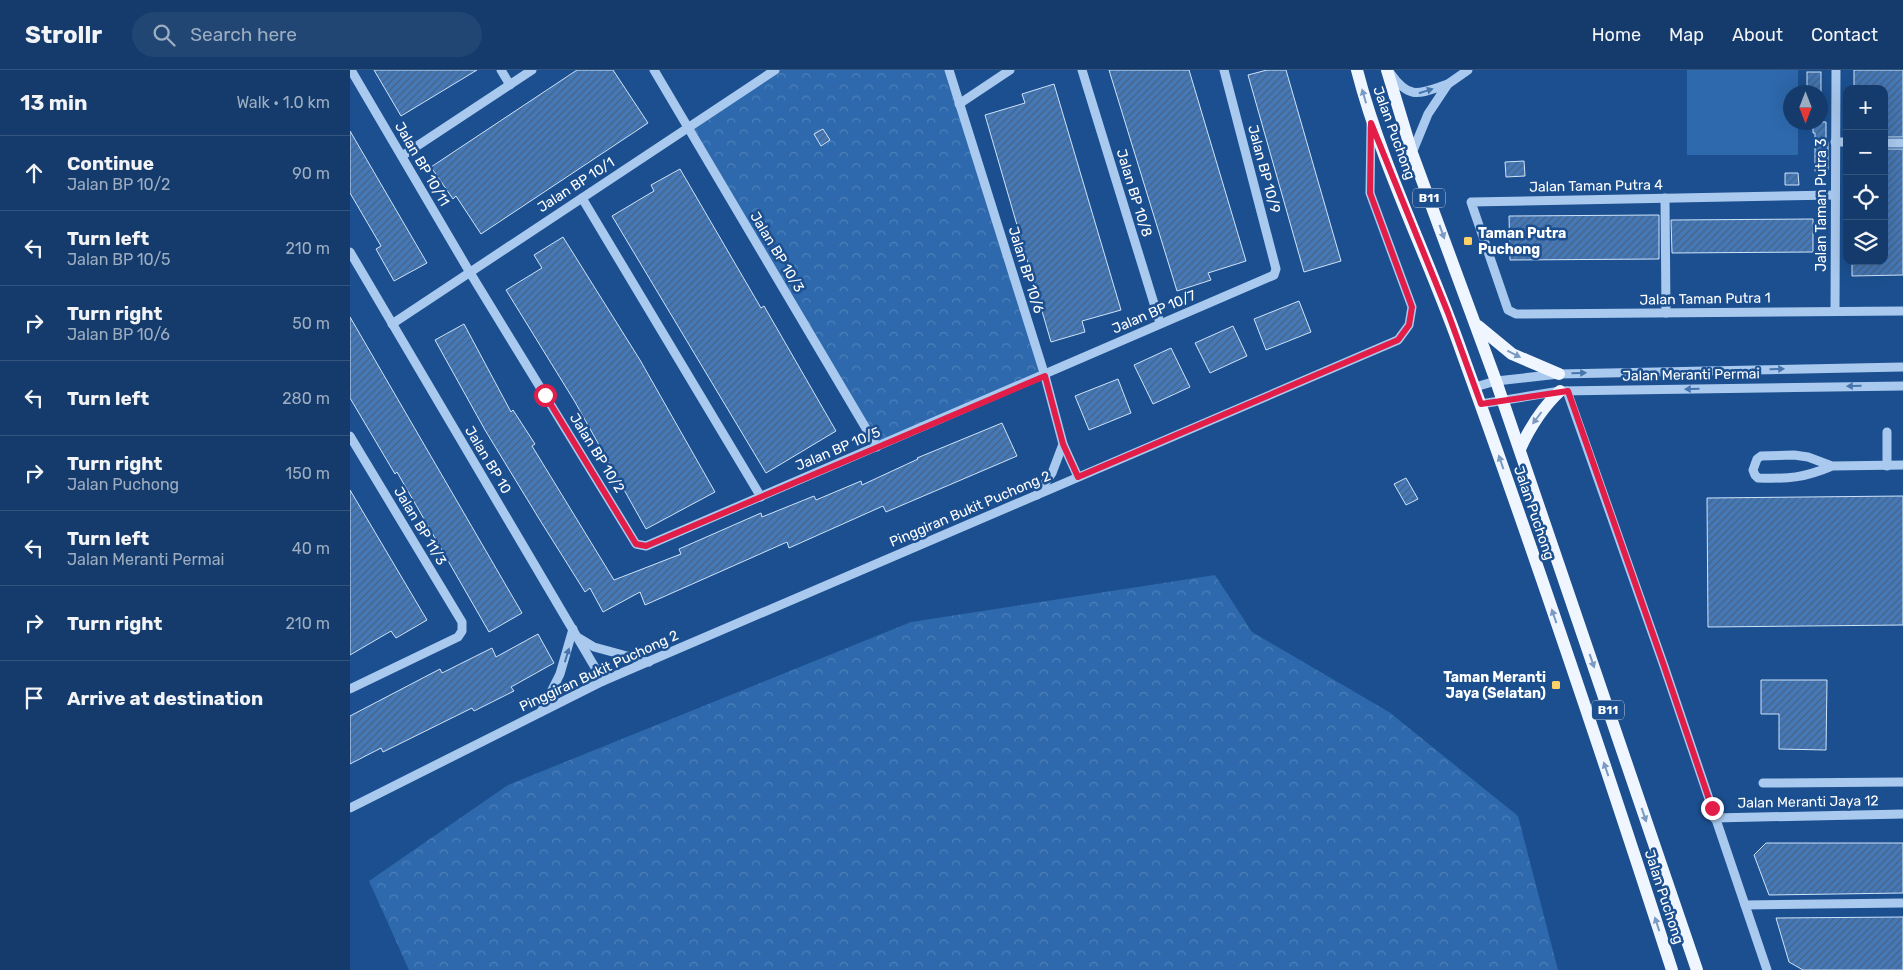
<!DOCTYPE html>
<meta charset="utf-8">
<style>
:root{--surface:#143b6b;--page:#214673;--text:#f1f3f6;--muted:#9dadc1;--line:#33557e}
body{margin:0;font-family:Rubik,sans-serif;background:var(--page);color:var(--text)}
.controls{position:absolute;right:15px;top:15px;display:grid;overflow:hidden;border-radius:10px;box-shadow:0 5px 20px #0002}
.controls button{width:45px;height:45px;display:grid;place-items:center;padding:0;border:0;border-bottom:1px solid var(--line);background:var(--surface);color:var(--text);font:25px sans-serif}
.compass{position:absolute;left:1433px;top:15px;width:45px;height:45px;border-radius:50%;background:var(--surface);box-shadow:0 5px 20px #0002;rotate:180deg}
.stop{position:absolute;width:15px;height:15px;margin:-11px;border:4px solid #e11d48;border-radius:50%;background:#fff}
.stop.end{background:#e11d48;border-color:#fff;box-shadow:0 1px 5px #0008}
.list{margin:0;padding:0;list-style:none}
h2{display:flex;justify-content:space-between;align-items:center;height:65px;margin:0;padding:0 20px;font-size:21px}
h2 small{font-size:16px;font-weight:400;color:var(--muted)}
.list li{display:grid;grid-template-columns:32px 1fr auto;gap:15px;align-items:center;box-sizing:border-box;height:75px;padding:0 20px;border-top:1px solid var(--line)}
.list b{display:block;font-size:19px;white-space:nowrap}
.list p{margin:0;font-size:16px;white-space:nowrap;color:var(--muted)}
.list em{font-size:16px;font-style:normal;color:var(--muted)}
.icon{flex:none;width:28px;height:28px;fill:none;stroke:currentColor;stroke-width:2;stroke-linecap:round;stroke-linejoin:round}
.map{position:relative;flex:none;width:1553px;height:900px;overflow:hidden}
header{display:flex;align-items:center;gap:30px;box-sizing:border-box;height:70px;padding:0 25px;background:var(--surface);border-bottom:1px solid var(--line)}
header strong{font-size:24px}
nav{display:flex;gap:28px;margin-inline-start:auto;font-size:18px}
.search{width:350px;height:45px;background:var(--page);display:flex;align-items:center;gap:12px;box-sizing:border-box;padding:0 18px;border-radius:28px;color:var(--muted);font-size:19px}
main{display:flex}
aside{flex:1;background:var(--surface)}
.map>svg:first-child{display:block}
.forest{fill:url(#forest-crowns)}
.garden{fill:#2e69ad}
.building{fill:url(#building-hatch);stroke:#cfe3fa}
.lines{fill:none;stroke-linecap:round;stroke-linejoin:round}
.minor{stroke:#a9c9ee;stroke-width:9}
.major{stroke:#f0f6ff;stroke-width:12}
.oneway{fill:#4674ac}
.oneway2{fill:#7b9ac1}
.route{stroke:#e11d48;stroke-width:6}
.poi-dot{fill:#ffd166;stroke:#1b4f8f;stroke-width:2}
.labels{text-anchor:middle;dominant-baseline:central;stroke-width:5;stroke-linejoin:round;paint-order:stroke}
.shield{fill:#1b4f8f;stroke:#bbcadd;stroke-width:1}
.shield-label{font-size:12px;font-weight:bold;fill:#fff}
.street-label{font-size:14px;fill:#fff;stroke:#1b4f8f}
.poi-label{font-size:14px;font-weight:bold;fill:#fff;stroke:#1b4f8f;text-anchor:start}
</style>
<header>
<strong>Strollr</strong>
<div class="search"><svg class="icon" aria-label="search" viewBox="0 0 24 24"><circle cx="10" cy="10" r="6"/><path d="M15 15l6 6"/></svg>Search here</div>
<nav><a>Home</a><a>Map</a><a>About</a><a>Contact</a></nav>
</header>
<main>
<aside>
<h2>13 min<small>Walk · 1.0 km</small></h2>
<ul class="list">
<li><svg class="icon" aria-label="ahead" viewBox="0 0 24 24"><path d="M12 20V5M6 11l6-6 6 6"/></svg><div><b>Continue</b><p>Jalan BP 10/2</p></div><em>90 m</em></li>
<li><svg class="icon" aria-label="left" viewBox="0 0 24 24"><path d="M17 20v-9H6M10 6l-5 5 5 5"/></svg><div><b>Turn left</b><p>Jalan BP 10/5</p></div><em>210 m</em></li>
<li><svg class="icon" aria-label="right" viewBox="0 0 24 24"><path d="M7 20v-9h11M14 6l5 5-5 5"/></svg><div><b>Turn right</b><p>Jalan BP 10/6</p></div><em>50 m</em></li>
<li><svg class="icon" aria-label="left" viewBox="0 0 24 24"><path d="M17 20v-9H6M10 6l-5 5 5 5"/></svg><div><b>Turn left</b></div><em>280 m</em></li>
<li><svg class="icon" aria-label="right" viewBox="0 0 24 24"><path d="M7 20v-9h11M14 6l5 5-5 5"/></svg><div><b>Turn right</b><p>Jalan Puchong</p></div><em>150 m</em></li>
<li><svg class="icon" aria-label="left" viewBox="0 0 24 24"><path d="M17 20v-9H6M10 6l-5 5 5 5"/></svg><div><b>Turn left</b><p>Jalan Meranti Permai</p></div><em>40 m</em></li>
<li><svg class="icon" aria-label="right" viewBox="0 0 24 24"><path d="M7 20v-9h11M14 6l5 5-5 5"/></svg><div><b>Turn right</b></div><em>210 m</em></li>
<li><svg class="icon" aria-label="arrive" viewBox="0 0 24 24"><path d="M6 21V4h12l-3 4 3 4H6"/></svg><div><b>Arrive at destination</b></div></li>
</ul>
</aside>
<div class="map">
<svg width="1553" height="900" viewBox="0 0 1553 900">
<defs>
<pattern id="forest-crowns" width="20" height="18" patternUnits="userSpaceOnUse" patternTransform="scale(1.25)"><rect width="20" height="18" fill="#2e69ad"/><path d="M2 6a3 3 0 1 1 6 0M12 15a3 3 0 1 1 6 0" fill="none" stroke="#4d80b9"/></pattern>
<pattern id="building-hatch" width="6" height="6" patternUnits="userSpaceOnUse" patternTransform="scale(1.25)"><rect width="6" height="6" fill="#4478b7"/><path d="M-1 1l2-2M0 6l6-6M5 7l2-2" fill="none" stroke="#486282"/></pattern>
</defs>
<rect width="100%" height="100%" fill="#1b4f8f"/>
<!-- forest -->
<g class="forest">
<polygon points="425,0 598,0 695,306 527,377 338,58"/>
<polygon points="865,505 902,562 1039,642 1168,746 1208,900 59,900 19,811 158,715 561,552"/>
</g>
<!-- garden -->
<polygon class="garden" points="1337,0 1448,0 1448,22 1440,22 1440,52 1448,53 1448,85 1337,85"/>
<!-- building -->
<g class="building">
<polygon points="24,0 127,0 51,46"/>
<polygon points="227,0 263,0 298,53 131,164 106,126 103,129 81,97"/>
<polygon points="759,0 839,0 896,191 858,203 861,210 827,221"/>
<polygon points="917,0 936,0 991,191 954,202 898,5"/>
<polygon points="1504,0 1553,0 1553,67 1534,67 1534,19 1504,19"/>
<rect x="1457" y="2" width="14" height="20"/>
<polygon points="704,14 771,240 732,251 735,262 701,272 635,45 675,33 672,24"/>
<polygon points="1463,52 1476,52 1476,72 1478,72 1478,100 1465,101 1465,63 1463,63"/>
<polygon points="473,59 480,70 471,76 464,64"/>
<polygon points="0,61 77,193 44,211 26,179 31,176 0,123"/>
<polygon points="1534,79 1553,79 1553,205 1502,206 1502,191 1534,191"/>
<polygon points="1174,91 1175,106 1156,107 1155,92"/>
<polygon points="330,99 411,238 414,236 486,361 416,403 262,146 304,121 301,115"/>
<polygon points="1435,103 1448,103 1449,115 1435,115"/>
<polygon points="1309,145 1309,189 1160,190 1159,146"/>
<polygon points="1463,149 1463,182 1322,183 1321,150"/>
<polygon points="213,167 290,290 365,422 296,459 225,332 156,220 192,198 184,185"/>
<polygon points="949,231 961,262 916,280 904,249"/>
<polygon points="0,247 172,543 139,562 47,402 45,404 0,328"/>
<polygon points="114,254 161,342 163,340 185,374 182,376 264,510 331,484 329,479 411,443 412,447 464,426 466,430 511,411 512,415 568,389 567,388 652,353 667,386 536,442 533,436 439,478 437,472 295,535 290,522 253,542 240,518 235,522 188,447 135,360 85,270"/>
<polygon points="883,256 897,286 860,303 845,273"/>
<polygon points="821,278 840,317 803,334 784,295"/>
<polygon points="768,309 781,343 739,360 725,326"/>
<polygon points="1056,408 1068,429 1056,435 1044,414"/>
<polygon points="0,420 77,550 46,568 41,561 0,585"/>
<polygon points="1553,426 1553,555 1358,557 1357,428"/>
<polygon points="188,564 204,593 161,617 164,621 124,641 122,638 33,682 31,678 0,694 0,646 90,599 92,603 142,578 146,587"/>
<polygon points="1411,610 1477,610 1476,680 1429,679 1429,644 1411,644"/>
<polygon points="1416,773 1553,773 1553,823 1419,825 1404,785"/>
<polygon points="1553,847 1553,900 1453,900 1439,892 1426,848"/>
</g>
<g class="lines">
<!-- minor -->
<g class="minor">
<polyline points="1,0 119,201 286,474 296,476 924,205 926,199 874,0"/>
<polyline points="151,0 160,15"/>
<polyline points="304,0 527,377"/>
<polyline points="599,0 695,306 713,374 728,407"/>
<polyline points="732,0 810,253"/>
<path d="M1041 4C1060 31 1070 23 1098 14L1078 44 1062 83"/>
<polyline points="1098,14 1118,0"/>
<polyline points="609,34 660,0"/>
<polyline points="1485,72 1497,72"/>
<polyline points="1534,73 1553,73"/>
<polyline points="52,86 182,0"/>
<polyline points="1485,125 1121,132 1158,240 1166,244 1553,241"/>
<polyline points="232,128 411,427"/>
<polyline points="1315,128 1316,243"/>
<polyline points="0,182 253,611"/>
<polyline points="1485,241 1486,0"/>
<polyline points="42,254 425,0"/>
<polyline points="1125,317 1146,311 1209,304 1553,297"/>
<polyline points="1217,321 1314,596 1417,900"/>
<polyline points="1131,334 1210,321 1553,316"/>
<polyline points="1537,362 1537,396"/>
<polyline points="0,366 112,552 112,561 108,567 0,619"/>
<path d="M1482 396C1454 408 1438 409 1408 408L1405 405 1403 400 1407 389 1411 386 1444 385 1458 387 1482 396 1553 395"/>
<polyline points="687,425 702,403 713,374"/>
<polyline points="229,568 244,577 299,592"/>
<polyline points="191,642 210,604 223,559"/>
<polyline points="1413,713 1553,712"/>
<polyline points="0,738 253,611 1048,270 1059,255 1062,237 1020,123 1021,55"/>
<polyline points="1364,748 1553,744"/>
<polyline points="1395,835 1553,833"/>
</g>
<!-- major -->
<g class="major">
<path d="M1007 0C1032 97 1079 188 1112 283 1186 487 1255 693 1322 900"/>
<polyline points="1037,0 1062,83 1146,311 1347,900"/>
<polyline points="1128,256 1162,284 1209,304"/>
<path d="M1170 379C1180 357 1192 338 1210 321"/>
</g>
</g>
<!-- one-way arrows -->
<defs><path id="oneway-solid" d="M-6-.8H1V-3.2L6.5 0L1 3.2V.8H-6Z" transform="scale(1.25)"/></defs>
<g class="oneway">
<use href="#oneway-solid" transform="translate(1076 21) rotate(-17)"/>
<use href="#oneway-solid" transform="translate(1427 299) rotate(-1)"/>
<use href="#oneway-solid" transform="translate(1229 303) rotate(-1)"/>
<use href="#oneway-solid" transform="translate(1504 316) rotate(179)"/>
<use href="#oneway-solid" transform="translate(1342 319) rotate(179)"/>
<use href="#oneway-solid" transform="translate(217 585) rotate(-73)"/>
</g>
<g class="oneway2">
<use href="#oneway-solid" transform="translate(1014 26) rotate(-106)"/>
<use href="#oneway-solid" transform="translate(1092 162) rotate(70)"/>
<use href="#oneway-solid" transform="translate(1164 284) rotate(27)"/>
<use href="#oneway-solid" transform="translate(1187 348) rotate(127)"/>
<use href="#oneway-solid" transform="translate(1151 392) rotate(-109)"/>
<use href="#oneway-solid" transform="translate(1204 546) rotate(-109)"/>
<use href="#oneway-solid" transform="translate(1242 591) rotate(71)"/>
<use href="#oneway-solid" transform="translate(1256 699) rotate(-109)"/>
<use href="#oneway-solid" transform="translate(1294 745) rotate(71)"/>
<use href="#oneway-solid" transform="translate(1307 854) rotate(-108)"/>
</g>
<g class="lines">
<!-- route -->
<polyline class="route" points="195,325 286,474 296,476 695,306 713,374 728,407 1048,270 1059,255 1062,237 1020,123 1021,53 1098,243 1131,334 1218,321 1314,596 1362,738"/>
</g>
<!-- markers -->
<g class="poi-dot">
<rect x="1113" y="166" width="10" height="10" rx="2.5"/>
<rect x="1201" y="610" width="10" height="10" rx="2.5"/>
</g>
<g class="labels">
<!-- shield labels -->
<g class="shield">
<rect x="1063" y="118.5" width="32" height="19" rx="4"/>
<rect x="1242" y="630.5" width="32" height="19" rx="4"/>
</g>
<g class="shield-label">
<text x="1079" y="128">B11</text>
<text x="1258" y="640">B11</text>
</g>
<!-- street labels -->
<g class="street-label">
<text transform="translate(1044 63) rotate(70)">Jalan Puchong</text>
<text transform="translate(72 94) rotate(60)">Jalan BP 10/11</text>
<text transform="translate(914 99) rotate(75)">Jalan BP 10/9</text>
<text transform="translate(226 115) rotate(-33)">Jalan BP 10/1</text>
<text transform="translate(1246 116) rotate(-1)">Jalan Taman Putra 4</text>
<text transform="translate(784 123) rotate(73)">Jalan BP 10/8</text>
<text transform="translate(1471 135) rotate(-90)">Jalan Taman Putra 3</text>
<text transform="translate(427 182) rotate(59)">Jalan BP 10/3</text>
<text transform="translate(676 200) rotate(73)">Jalan BP 10/6</text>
<text transform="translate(1355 229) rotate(-1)">Jalan Taman Putra 1</text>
<text transform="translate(804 242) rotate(-23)">Jalan BP 10/7</text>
<text transform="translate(1341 305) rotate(-1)">Jalan Meranti Permai</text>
<text transform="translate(488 379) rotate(-23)">Jalan BP 10/5</text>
<text transform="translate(247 383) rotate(58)">Jalan BP 10/2</text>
<text transform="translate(138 390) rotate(59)">Jalan BP 10</text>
<text transform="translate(620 439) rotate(-23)">Pinggiran Bukit Puchong 2</text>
<text transform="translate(1184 443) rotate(71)">Jalan Puchong</text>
<text transform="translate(70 456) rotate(59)">Jalan BP 11/3</text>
<text transform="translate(249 601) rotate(-25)">Pinggiran Bukit Puchong 2</text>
<text transform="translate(1458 732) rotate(-1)">Jalan Meranti Jaya 12</text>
<text transform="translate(1314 827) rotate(72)">Jalan Puchong</text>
</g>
<!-- poi labels -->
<g class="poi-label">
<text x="1128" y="163">Taman Putra<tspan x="1128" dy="16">Puchong</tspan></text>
<text x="1196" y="607" text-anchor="end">Taman Meranti<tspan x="1196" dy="16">Jaya (Selatan)</tspan></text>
</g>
</g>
</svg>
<div class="controls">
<button>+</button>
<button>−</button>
<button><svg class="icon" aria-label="locate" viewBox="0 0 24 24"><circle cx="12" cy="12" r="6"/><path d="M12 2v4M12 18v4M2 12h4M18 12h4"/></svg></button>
<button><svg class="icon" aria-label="layers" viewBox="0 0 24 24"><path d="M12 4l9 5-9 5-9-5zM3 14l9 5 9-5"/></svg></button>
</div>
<svg class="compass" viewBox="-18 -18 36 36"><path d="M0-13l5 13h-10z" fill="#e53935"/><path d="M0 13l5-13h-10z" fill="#9dadc1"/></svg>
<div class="stop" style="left:195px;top:325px"></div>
<div class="stop end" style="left:1362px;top:738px"></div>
</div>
</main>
